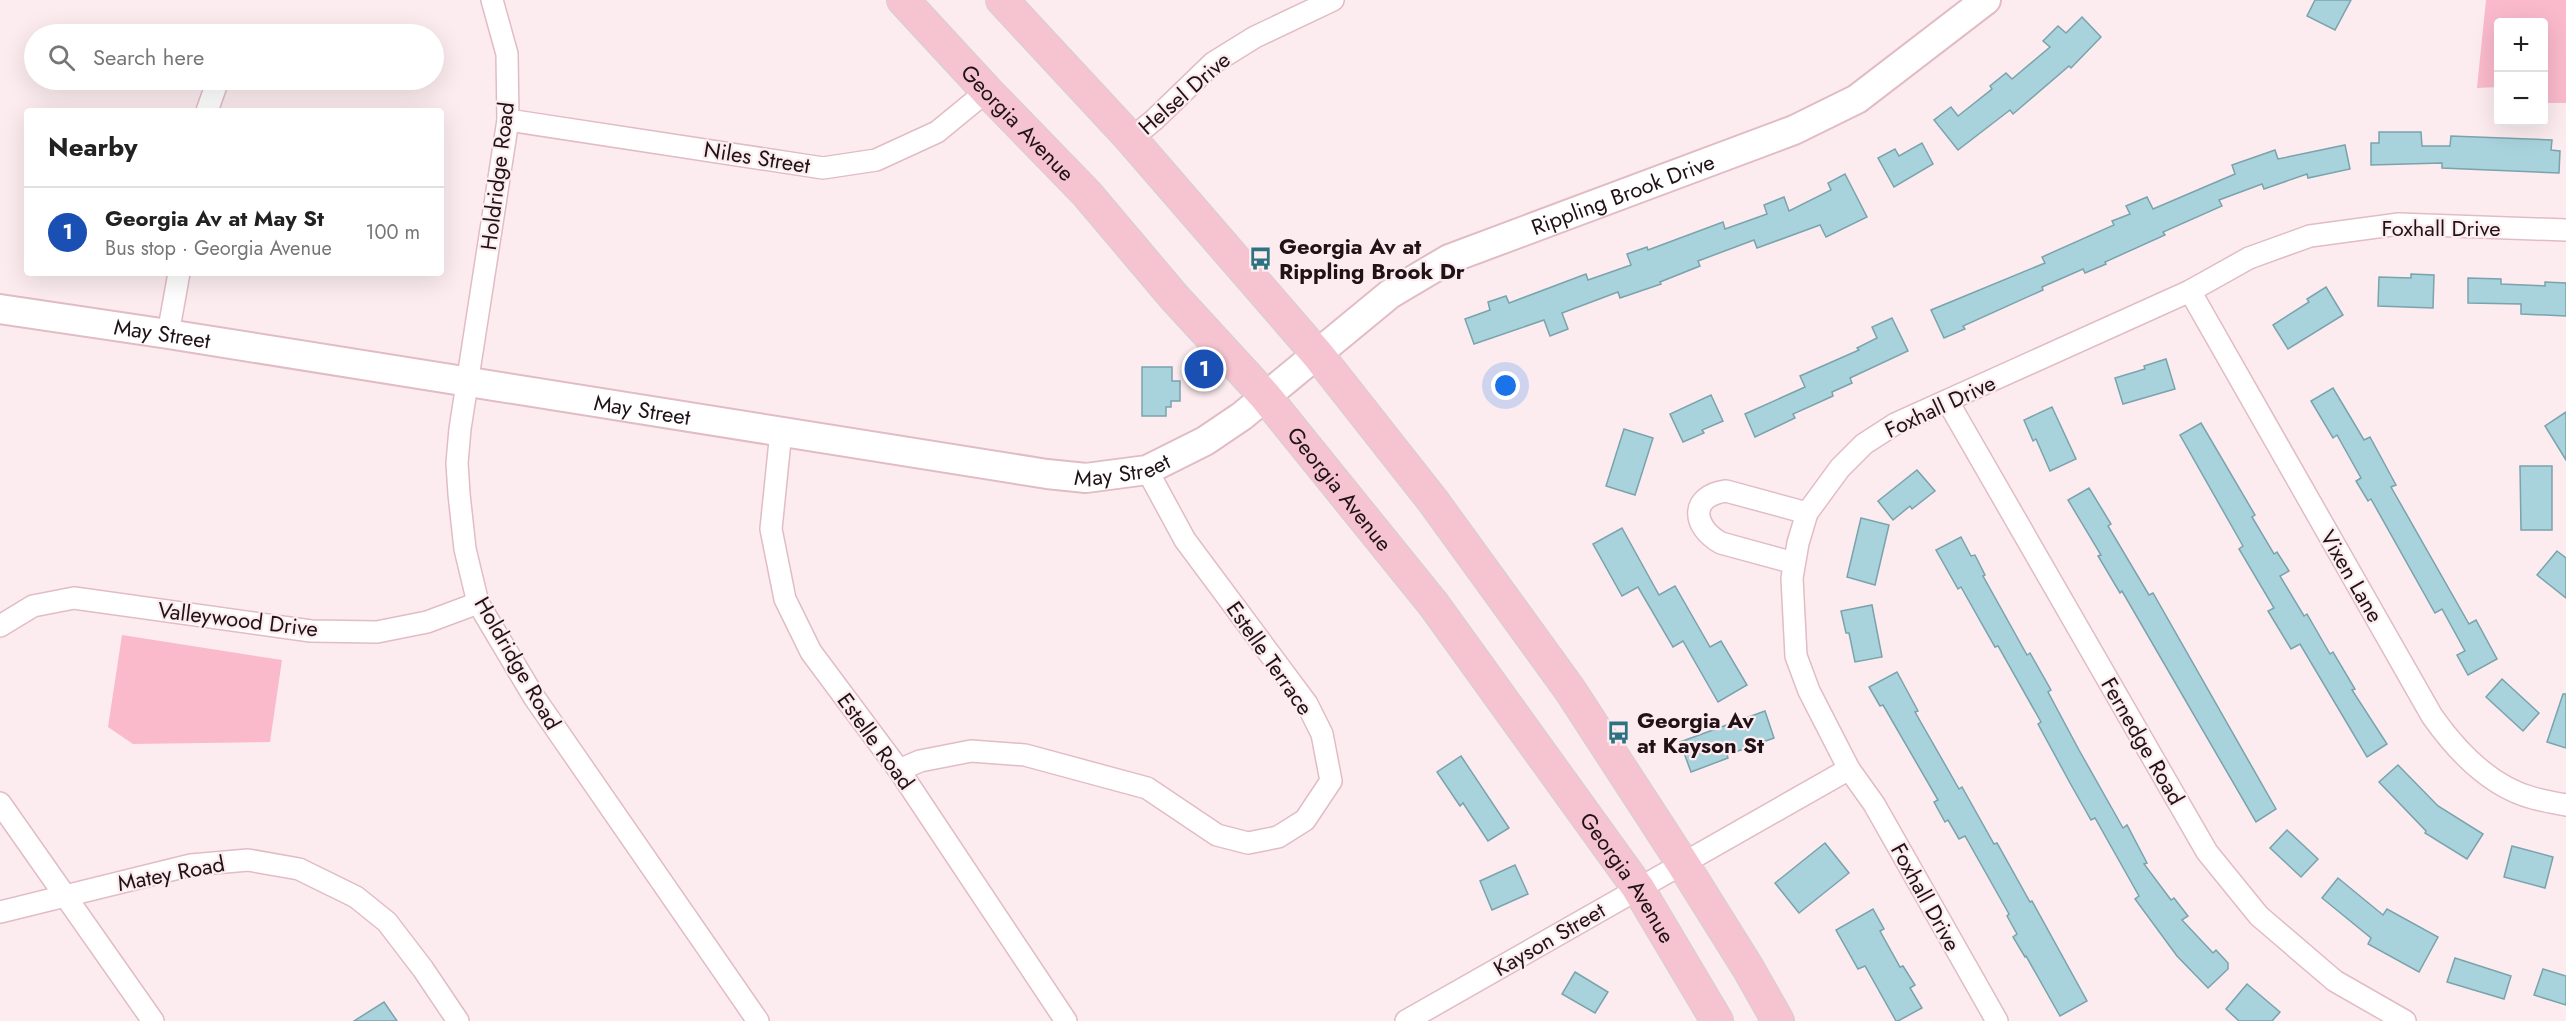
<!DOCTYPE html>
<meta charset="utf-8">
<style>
:root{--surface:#fff;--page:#f6f6f6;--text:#222;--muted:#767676;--line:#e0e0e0;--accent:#ea580c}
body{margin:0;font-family:Jost,sans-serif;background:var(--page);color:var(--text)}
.controls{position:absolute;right:18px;top:18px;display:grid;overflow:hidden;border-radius:6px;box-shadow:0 6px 24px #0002}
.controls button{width:54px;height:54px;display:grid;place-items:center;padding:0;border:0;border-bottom:2px solid var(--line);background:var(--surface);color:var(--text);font:30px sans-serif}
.you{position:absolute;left:1506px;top:386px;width:21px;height:21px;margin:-15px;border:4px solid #fff;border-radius:50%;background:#1a73e8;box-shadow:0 0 0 9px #1a73e833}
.badge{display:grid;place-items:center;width:39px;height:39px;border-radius:50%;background:var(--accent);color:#fff;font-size:20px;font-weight:700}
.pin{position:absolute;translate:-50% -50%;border:3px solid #fff;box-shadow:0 2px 6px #0006}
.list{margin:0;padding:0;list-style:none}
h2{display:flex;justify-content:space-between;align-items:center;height:78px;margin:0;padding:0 24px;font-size:26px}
h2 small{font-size:20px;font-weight:400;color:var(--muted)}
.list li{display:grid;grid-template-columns:39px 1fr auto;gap:18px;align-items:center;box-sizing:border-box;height:90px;padding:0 24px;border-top:2px solid var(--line)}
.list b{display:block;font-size:22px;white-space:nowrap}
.list p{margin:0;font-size:20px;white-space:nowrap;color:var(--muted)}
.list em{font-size:20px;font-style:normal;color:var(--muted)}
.icon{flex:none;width:33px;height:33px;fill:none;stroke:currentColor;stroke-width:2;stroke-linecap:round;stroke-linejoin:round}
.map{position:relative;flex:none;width:2566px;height:1021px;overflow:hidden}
.search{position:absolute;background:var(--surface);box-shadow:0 6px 24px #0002;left:24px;top:24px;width:420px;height:66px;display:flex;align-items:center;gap:15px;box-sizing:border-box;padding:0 21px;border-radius:33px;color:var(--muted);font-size:22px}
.panel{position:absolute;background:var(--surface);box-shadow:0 6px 24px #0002;left:24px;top:108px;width:420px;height:168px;border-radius:6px}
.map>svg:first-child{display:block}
.green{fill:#fabacb}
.building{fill:#a8d2dc;stroke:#7aa3ac;stroke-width:1.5}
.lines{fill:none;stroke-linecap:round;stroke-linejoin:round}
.street-casing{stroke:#e2bcc5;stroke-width:24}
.secondary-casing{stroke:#e2bcc5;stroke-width:32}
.primary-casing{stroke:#d2d0d0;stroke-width:34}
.street{stroke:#fff;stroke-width:21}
.secondary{stroke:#fff;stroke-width:28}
.primary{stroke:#f6c4d1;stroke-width:32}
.labels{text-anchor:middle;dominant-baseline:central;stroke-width:4.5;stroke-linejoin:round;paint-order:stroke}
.street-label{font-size:22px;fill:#201216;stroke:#fcecf0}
.poi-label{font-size:22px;font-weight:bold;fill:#201216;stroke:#fcecf0;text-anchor:start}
</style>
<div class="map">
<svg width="2566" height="1021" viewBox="0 0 2566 1021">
<rect width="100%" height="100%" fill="#fcecf0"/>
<!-- green -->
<g class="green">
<polygon points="2486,0 2566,0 2566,103 2544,103 2544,22 2498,22 2498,87 2477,88"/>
<polygon points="122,635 282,660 270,742 133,744 108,727"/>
</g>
<!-- building -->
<g class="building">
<polygon points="2315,0 2351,0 2335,30 2307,16"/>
<polygon points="2082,17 2101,37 2071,68 2069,66 2013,114 2010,110 1958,150 1934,120 1951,107 1958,116 1992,89 1990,86 2006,73 2012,79 2050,47 2043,41 2058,26 2066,33"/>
<polygon points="2379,132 2421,132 2422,146 2450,146 2451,136 2552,140 2551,150 2560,151 2559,173 2442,168 2442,163 2371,165 2371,143 2379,143"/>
<polygon points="1922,143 1933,164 1894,187 1878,158 1895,149 1899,156"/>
<polygon points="2345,145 2350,169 2308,178 2307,174 2264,189 2262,184 2219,200 2222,206 2163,232 2165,235 2105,262 2106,264 2085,273 2083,269 2042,287 2043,290 1963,326 1965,329 1944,338 1931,310 2045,263 2042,257 2114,225 2112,221 2130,214 2126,206 2147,197 2153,209 2235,174 2232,165 2275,150 2278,159"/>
<polygon points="1845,174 1867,217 1826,237 1820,225 1757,248 1754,240 1698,261 1700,266 1660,282 1661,284 1620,298 1618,292 1562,313 1568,329 1550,336 1544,320 1474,344 1465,319 1490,310 1488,302 1506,296 1509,303 1586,274 1588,280 1631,265 1627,254 1647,247 1648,250 1723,222 1725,229 1767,214 1764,205 1784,197 1789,211 1831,190 1828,183"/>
<polygon points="2411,274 2434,275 2433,308 2378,306 2379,277 2411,278"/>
<polygon points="2468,278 2501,279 2501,284 2545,286 2545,282 2566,283 2566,316 2521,314 2521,304 2468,303"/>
<polygon points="2326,287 2343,315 2288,349 2273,325 2309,302 2307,299"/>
<polygon points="1892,318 1908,351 1850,378 1852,383 1832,392 1833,396 1793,414 1795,418 1755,437 1745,414 1805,387 1800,376 1859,350 1857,348 1877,338 1872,327"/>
<polygon points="2166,359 2175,389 2123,404 2115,378 2145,369 2144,366"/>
<polygon points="1142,367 1172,367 1172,381 1180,381 1180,401 1171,401 1171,407 1166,407 1166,416 1142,416"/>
<polygon points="2333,388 2364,440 2370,437 2396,485 2391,487 2469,624 2476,620 2497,659 2468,675 2457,655 2465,651 2442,609 2435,613 2371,499 2368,501 2356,481 2361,478 2337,435 2333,438 2311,401"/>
<polygon points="1711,395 1723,421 1702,430 1704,433 1683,442 1670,414"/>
<polygon points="2052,407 2076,459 2050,471 2036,439 2033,441 2024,420"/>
<polygon points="2566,412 2566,460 2545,426"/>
<polygon points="2201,423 2255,515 2252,517 2274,554 2277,552 2289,571 2280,576 2304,616 2307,614 2330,654 2333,652 2355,689 2352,690 2387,744 2367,757 2300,644 2291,649 2268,611 2274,608 2239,549 2243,546 2180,435"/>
<polygon points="1624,429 1653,438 1635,495 1606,486"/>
<polygon points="2520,466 2552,466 2552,530 2521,530"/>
<polygon points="1917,470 1935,491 1912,509 1910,506 1893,520 1878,501"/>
<polygon points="2089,488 2111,524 2108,526 2149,595 2153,593 2276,809 2256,822 2122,591 2120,593 2098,556 2101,555 2068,500"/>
<polygon points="1861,518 1889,525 1875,585 1847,577"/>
<polygon points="1622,528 1659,595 1675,586 1710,647 1721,641 1747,685 1718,702 1683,641 1673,647 1638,587 1622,596 1593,544"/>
<polygon points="1961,537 1971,556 1975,555 1985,575 1983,576 2027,655 2030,653 2051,690 2048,692 2079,750 2123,828 2127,825 2147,863 2144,864 2171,900 2174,898 2188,916 2182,920 2213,953 2216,950 2228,963 2228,969 2208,988 2177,956 2135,899 2139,896 2095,818 2091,820 2070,783 2038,724 2041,722 1998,646 1995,647 1961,587 1958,589 1936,550"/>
<polygon points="2557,551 2566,558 2566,598 2537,575"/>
<polygon points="1872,605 1882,657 1855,662 1849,633 1846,633 1841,611"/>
<polygon points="1897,672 1918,711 1915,712 1959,789 1962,787 1994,844 1997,843 2030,902 2032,901 2087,1001 2060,1016 2026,956 2025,957 2013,937 2017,934 2007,916 2009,914 1965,836 1959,839 1948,820 1945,822 1934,802 1938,800 1883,705 1880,706 1869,687"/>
<polygon points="2502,679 2539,713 2523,731 2486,697"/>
<polygon points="2563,694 2566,694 2566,748 2547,742"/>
<polygon points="1765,711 1774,738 1727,755 1728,758 1691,772 1680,742"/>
<polygon points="1461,756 1509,828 1488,841 1463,803 1460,806 1437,772"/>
<polygon points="2398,765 2438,806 2483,834 2467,859 2425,833 2426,831 2379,782"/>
<polygon points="2287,830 2318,859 2301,877 2270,848"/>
<polygon points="1825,843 1849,873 1799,913 1775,883"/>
<polygon points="2512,846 2553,857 2545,888 2504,877"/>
<polygon points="1515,865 1528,894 1492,910 1480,881"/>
<polygon points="2338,878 2383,915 2387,909 2438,937 2419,972 2368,944 2371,938 2322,898"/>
<polygon points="1873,909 1884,929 1880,931 1900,967 1903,966 1915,985 1910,988 1922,1008 1898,1021 1896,1021 1865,966 1858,969 1836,930"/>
<polygon points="2455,958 2511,976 2504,999 2447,982"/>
<polygon points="2543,969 2566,976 2566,1005 2534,995"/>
<polygon points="1575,972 1608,992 1595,1013 1562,994"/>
<polygon points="2247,984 2280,1012 2272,1021 2239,1021 2226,1009"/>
<polygon points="384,1002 397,1021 354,1021"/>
</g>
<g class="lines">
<defs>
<g id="street">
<polyline points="492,0 507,54 508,120 460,429 457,463 459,494 465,549 478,603 534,697 758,1021"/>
<polyline points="207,111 218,80"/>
<polyline points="508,120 823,168 876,160 937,132 987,91"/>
<polyline points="1131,139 1154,120 1213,63 1255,37 1333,0"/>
<path d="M2190 291 2432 716C2456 750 2491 787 2533 798 2544 801 2555 803 2566 805"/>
<polyline points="168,334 179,273"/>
<polyline points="1948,402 2207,852 2259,916 2335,981 2405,1021"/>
<polyline points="781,431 771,529 785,599 811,652 899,770 1066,1021"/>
<path d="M1794 563 1721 543C1692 527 1689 496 1726 491L1807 513"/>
<polyline points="0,626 33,606 74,598 311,631 377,632 427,622 478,603"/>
<polyline points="899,770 920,761 971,751 1025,755 1147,788 1217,835 1248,843 1278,837 1305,820 1331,781 1322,734 1307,704 1185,540 1147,470"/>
<polyline points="0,803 153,1021"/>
<polyline points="0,912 191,865 248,860 299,869 356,897 387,922 423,969 458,1021"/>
<polyline points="1406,1021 1849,769"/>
<polyline points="1997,1021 1874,804 1849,769 1809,691 1796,656 1792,578 1798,543 1807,513 1840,468 1864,444 1895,424 2190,291 2249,258 2310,236 2399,224 2566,230"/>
</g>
<g id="secondary">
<path id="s1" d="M0 309 168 334 1047 474 1086 478 1147 470 1205 441 1242 416 1390 294 1449 259 1794 130 1857 99 1986 0"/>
</g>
<g id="primary">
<path id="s2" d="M903 0 987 91 1087 194 1174 297 1265 396 1434 605 1638 888 1717 1021"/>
<polyline points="1002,0 1131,139 1318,355 1433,501 1570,690 1683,864 1748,968 1778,1021"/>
</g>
</defs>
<!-- street casing -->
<use href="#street" class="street-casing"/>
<!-- secondary casing -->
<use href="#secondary" class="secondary-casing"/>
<!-- primary casing -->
<use href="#primary" class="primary-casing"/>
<!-- street -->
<use href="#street" class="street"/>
<!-- secondary -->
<use href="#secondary" class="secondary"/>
<!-- primary -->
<use href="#primary" class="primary"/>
</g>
<!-- icons -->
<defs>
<symbol id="bus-bare" viewBox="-9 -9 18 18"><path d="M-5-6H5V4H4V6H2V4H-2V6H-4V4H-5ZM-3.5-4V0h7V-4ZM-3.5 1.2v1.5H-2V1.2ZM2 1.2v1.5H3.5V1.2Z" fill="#2c7280" stroke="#fcecf0" stroke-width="2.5" paint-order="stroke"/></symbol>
</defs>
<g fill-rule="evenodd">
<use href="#bus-bare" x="1244" y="242" width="33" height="33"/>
<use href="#bus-bare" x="1602" y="716" width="33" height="33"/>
</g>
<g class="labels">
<!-- street labels -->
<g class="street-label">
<text transform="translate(1184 93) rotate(-41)">Helsel Drive</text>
<text stroke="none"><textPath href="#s2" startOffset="168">Georgia Avenue</textPath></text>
<text transform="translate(757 157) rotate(9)">Niles Street</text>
<text transform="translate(497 176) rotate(-83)">Holdridge Road</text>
<text stroke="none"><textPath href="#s1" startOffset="1716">Rippling Brook Drive</textPath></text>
<text x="2441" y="228">Foxhall Drive</text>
<text stroke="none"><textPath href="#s1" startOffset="164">May Street</textPath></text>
<text transform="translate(1940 406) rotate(-25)">Foxhall Drive</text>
<text stroke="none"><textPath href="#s1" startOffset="650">May Street</textPath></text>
<text stroke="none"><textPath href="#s1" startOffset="1136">May Street</textPath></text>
<text stroke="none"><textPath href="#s2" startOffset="656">Georgia Avenue</textPath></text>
<text transform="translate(2352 576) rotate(60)">Vixen Lane</text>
<text transform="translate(238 619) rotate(7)">Valleywood Drive</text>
<text transform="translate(1270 658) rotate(55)">Estelle Terrace</text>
<text transform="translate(518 663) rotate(60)">Holdridge Road</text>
<text transform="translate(876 741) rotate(54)">Estelle Road</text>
<text transform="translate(2143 741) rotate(60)">Fernedge Road</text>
<text transform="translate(171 873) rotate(-11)">Matey Road</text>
<text stroke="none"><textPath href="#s2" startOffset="1140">Georgia Avenue</textPath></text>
<text transform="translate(1926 897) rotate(61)">Foxhall Drive</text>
<text transform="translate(1549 939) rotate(-30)">Kayson Street</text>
</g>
<!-- poi labels -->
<g class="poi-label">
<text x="1279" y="246">Georgia Av at<tspan x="1279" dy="25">Rippling Brook Dr</tspan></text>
<text x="1637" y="720">Georgia Av<tspan x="1637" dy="25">at Kayson St</tspan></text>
</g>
</g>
</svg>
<div class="controls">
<button>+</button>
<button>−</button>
</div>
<div class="you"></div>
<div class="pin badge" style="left:1204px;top:369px;background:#1a4fb4">1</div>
<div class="search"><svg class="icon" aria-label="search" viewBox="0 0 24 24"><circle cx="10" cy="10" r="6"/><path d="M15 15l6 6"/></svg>Search here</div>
<section class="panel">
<h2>Nearby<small></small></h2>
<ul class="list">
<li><span class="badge" style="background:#1a4fb4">1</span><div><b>Georgia Av at May St</b><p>Bus stop · Georgia Avenue</p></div><em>100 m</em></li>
</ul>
</section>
</div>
